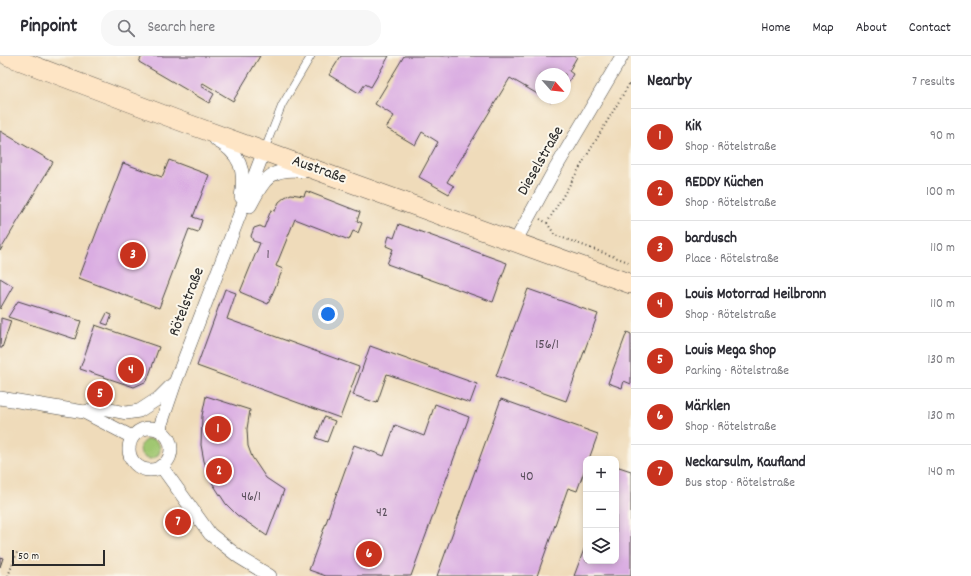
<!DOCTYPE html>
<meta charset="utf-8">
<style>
:root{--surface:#fff;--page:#f7f7f7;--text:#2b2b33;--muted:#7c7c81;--line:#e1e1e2;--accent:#c8321e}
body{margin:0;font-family:Dekko,sans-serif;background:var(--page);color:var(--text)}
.controls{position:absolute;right:12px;bottom:12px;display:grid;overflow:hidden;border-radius:8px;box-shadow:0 2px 6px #0003}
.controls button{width:36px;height:36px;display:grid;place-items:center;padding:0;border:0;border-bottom:1px solid var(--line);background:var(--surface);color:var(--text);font:20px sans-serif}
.compass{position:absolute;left:535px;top:12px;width:36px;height:36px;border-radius:50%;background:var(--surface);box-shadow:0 2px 6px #0003;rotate:117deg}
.scale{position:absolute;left:12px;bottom:10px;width:93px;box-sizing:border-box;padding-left:4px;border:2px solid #2b2b2b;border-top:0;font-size:11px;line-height:14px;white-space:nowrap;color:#2b2b2b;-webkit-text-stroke:3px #fbf7ec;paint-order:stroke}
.you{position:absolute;left:328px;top:258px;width:14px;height:14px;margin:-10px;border:3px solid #fff;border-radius:50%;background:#1a73e8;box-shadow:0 0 0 6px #1a73e833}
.badge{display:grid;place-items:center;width:26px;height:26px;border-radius:50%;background:var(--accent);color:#fff;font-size:13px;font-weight:700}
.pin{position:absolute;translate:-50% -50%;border:2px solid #fff;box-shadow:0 1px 4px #0006}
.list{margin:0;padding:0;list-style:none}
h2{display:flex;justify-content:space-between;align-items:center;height:52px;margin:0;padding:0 16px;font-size:17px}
h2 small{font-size:13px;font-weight:400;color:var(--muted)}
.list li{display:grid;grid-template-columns:26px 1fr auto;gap:12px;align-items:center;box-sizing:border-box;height:56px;padding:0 16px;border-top:1px solid var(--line)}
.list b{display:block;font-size:15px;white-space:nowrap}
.list p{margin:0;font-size:13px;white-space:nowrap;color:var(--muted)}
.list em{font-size:13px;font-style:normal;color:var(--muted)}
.icon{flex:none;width:22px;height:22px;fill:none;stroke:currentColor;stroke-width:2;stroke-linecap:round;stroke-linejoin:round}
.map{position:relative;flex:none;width:631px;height:520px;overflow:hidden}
header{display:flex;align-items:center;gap:24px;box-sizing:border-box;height:56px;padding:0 20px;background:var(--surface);border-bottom:1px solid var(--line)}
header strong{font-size:19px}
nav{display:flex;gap:22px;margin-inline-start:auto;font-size:14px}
.search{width:280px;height:36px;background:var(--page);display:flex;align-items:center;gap:10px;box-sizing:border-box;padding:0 14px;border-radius:16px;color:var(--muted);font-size:15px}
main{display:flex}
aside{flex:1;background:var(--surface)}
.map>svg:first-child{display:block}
.green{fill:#a0c771;stroke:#66794e}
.building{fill:#daade2}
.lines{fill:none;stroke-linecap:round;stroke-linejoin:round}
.service-casing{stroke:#484540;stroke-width:8}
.minor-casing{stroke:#484540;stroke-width:14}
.secondary-casing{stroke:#484540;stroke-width:20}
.path{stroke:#484540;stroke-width:2;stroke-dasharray:1 3;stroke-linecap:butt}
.service{stroke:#fff;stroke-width:7}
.minor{stroke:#fff;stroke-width:13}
.secondary{stroke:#fee5c5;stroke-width:19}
.labels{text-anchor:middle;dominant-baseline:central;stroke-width:4;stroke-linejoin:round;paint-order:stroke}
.number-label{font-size:14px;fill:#574c59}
.street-label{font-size:16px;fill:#2b2b2b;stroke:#fbf7ec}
</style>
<header>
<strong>Pinpoint</strong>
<div class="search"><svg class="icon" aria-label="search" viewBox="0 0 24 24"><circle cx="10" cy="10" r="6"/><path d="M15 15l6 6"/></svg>Search here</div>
<nav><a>Home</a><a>Map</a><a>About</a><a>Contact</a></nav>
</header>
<main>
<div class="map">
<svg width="631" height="520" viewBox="0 0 631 520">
<rect width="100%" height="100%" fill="#fbf7ec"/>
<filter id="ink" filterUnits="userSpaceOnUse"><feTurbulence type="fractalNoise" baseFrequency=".025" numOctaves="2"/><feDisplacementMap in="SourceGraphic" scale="8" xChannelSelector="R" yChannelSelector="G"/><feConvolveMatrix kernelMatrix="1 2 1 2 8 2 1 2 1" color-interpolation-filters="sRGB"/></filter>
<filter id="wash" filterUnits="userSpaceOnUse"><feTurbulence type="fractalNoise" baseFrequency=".012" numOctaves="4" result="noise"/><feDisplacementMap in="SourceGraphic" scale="16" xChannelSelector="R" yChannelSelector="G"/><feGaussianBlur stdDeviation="0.9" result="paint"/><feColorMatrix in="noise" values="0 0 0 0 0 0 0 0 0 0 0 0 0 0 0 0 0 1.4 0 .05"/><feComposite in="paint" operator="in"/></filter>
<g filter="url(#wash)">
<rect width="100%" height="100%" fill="#efdbba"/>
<!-- green -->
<circle class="green" cx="150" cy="393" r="10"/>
<g id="blocks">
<!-- building -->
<g class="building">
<polygon points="142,0 260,0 233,45 203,27 201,30 214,38 209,47 139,6"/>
<polygon points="341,0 389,0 371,31 365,28 359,37 329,19"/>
<polygon points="404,0 576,0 577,1 569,15 573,18 565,32 565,18 541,18 541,40 510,22 447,126 454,130 449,138 419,121 438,86 422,76 415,89 386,72 394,60 375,48"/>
<polygon points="545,42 553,42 551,46"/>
<polygon points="0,75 53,106 0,195"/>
<polygon points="169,104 209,119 193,161 202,164 198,176 189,173 159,252 79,222 123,107 162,121"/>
<polygon points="306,135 360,156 357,165 362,167 358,177 353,175 349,184 295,163 276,210 283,213 268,248 240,236 260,187 253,185 251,180 254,172 260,170 264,172 271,154 275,155 279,146 285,141 291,138 304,140"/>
<polygon points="399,168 507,207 493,246 387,208 393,193 386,190 389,180 394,182"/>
<polygon points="0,222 13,230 0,253"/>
<polygon points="225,233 236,237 227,263 359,311 340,362 197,310"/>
<polygon points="528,233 598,258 566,345 496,320"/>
<polygon points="18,245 81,265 75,283 8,261"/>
<polygon points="107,257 112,259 108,269 102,267"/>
<polygon points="1,262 11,265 2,292 0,292"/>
<polygon points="95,269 159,291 147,325 134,331 80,313"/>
<polygon points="627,276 631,278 631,328 624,325 622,332 608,327"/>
<polygon points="370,290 477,328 470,347 387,318 377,347 353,339"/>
<polygon points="206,340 250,354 247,373 248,390 252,401 266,422 284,434 267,480 237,459 226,448 213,428 204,405 201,389 202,360"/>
<polygon points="501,343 598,378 589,403 586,403 586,410 577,435 568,432 537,520 437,520"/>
<polygon points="435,348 469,361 411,520 326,520 309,514 354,389 384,400 395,369 424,380"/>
<polygon points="324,361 335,365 327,386 316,382"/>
<polygon points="616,410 631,415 631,520 574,520 586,488 586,505 616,505"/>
<polygon points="0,501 3,502 0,511"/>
</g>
</g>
</g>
<g filter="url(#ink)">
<use href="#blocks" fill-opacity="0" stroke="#484540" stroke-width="1"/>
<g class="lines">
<defs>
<polyline id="service" points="264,95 282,49 311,0"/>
<g id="minor">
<path d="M216 84C240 97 246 114 241 141"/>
<path d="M250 150C265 122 270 111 305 115"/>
<polyline points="515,186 551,120 622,0"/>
<polyline points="0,342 84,356 132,381"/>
<polyline points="84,356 101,352 126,357 139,355 159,342 173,328"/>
<circle cx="150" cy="393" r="21"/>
<polyline points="159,374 175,327 264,95"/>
<polyline points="161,410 210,478 239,501 270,520"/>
</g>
<polyline id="secondary" points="8,0 180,65 631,228"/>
</defs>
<!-- service casing -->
<use href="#service" class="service-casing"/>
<!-- minor casing -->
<use href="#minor" class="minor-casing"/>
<!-- secondary casing -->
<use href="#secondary" class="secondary-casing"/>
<!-- path -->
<g class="path">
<polyline points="540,163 547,167 555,179 631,207"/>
<polyline points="547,167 631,25"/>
<polyline points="170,464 174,459"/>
<polyline points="8,520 18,494"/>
</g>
<!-- service -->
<use href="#service" class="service"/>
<!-- minor -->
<use href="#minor" class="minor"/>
<!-- secondary -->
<use href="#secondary" class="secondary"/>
</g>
</g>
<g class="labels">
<!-- number labels -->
<g class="number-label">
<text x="268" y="199">1</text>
<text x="547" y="289">156/1</text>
<text x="527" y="421">40</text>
<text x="251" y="441">46/1</text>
<text x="382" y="457">42</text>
</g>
<!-- street labels -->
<g class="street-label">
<text transform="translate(541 105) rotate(-60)">Dieselstraße</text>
<text transform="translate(319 114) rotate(20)">Austraße</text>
<text transform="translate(187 246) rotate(-69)">Rötelstraße</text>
</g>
</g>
</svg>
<div class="controls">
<button>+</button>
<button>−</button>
<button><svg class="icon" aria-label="layers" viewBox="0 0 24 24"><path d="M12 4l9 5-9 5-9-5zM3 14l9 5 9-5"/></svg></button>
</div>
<svg class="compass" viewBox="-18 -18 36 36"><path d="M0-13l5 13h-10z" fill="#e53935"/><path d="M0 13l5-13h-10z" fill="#7c7c81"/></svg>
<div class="scale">50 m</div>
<div class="you"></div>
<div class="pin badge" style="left:218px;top:373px">1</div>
<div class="pin badge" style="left:219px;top:415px">2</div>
<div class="pin badge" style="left:133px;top:199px">3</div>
<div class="pin badge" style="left:131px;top:314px">4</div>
<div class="pin badge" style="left:100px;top:338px">5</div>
<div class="pin badge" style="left:369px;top:498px">6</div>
<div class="pin badge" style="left:178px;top:466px">7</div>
</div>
<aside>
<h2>Nearby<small>7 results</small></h2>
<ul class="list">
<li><span class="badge">1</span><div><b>KiK</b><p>Shop · Rötelstraße</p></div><em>90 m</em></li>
<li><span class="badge">2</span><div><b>REDDY Küchen</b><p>Shop · Rötelstraße</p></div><em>100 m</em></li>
<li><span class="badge">3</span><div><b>bardusch</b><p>Place · Rötelstraße</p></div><em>110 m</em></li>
<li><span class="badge">4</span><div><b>Louis Motorrad Heilbronn</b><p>Shop · Rötelstraße</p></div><em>110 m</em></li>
<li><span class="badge">5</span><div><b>Louis Mega Shop</b><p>Parking · Rötelstraße</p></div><em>130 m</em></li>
<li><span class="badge">6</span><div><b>Märklen</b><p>Shop · Rötelstraße</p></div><em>130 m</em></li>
<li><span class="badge">7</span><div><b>Neckarsulm, Kaufland</b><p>Bus stop · Rötelstraße</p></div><em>140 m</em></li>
</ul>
</aside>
</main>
